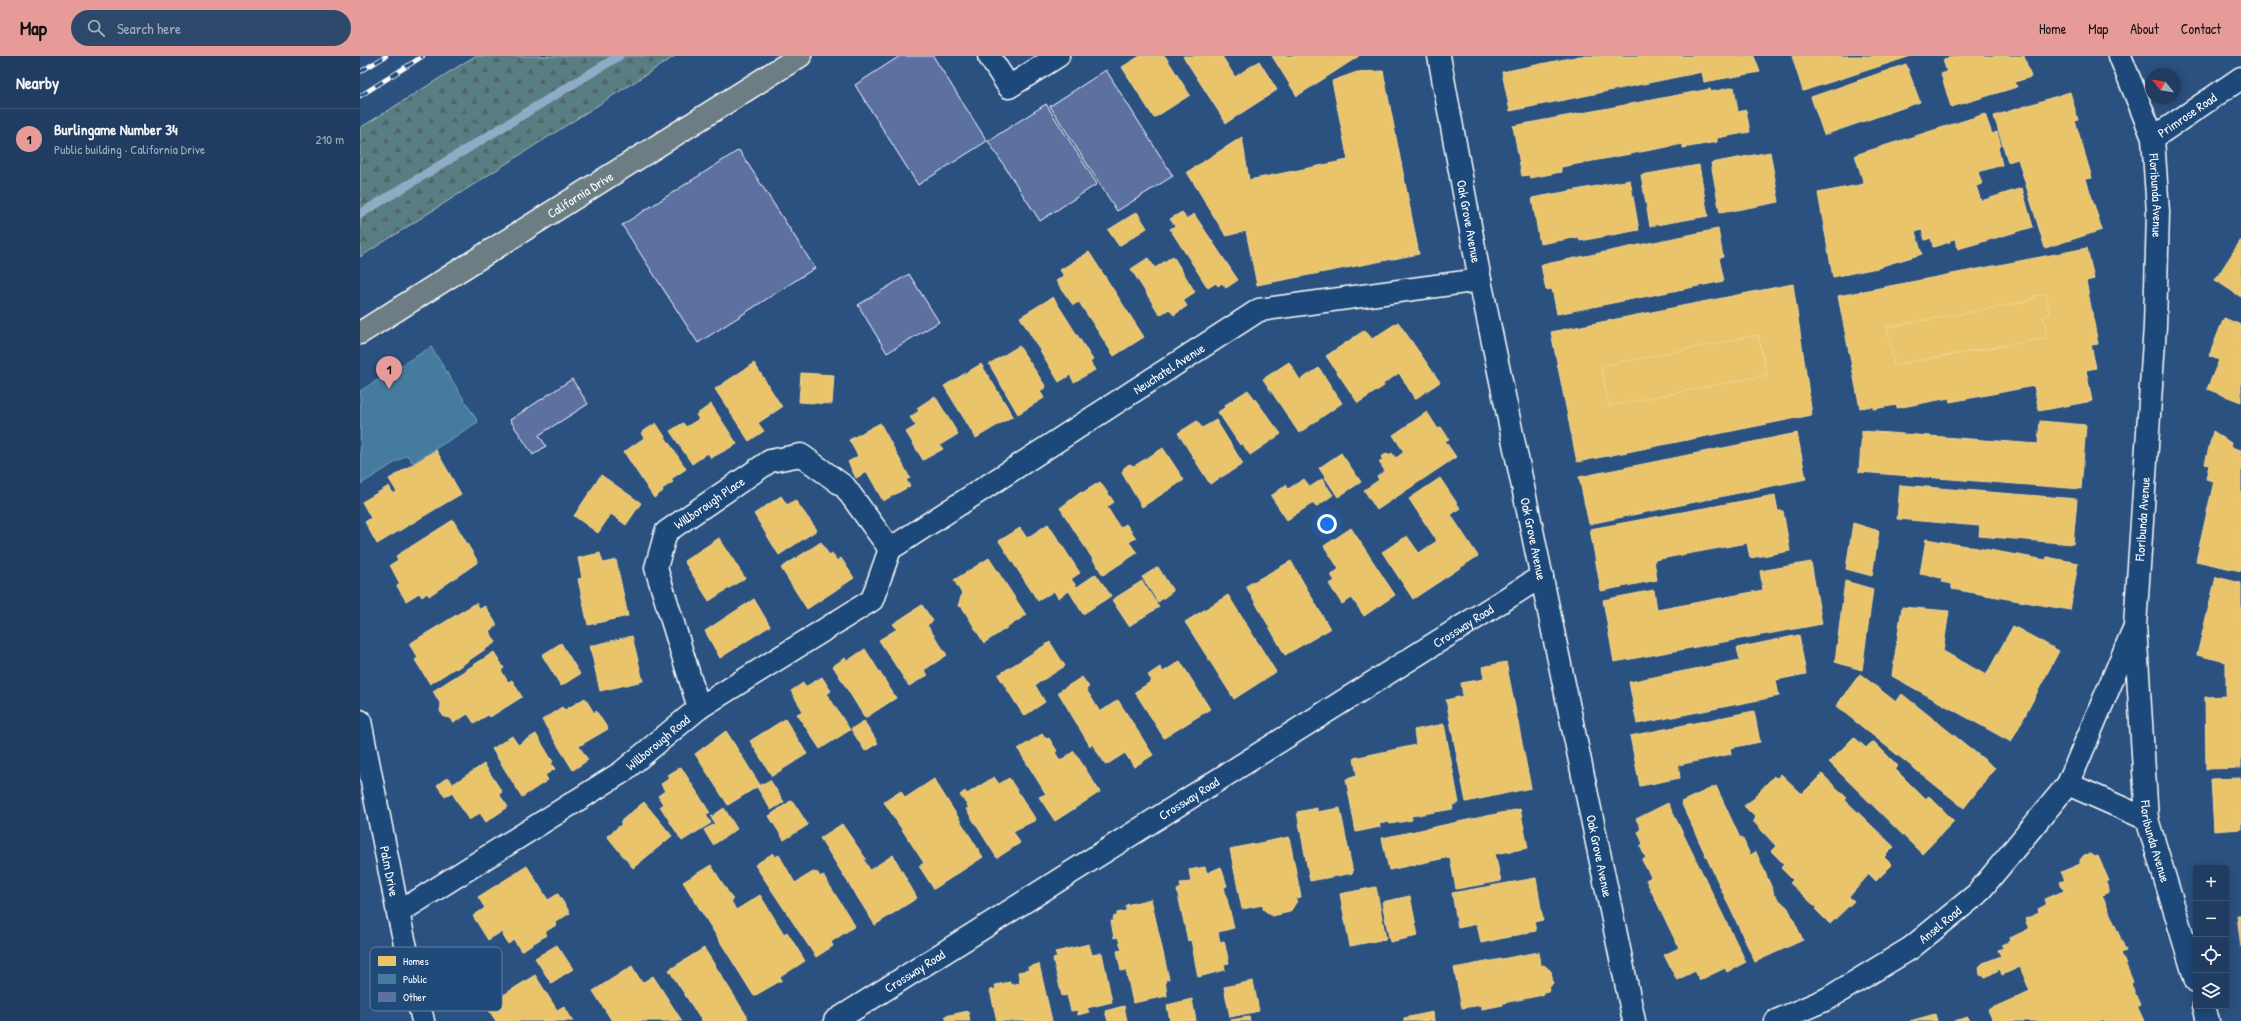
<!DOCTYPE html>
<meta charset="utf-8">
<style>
:root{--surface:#203d61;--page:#2d486a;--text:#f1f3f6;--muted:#a2aebd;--line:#3d5676;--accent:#e69b98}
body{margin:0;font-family:"Patrick Hand",sans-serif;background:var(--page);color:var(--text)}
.controls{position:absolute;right:12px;bottom:12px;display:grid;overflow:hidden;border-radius:4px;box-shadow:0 2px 10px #0003}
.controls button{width:36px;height:36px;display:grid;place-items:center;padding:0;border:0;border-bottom:1px solid var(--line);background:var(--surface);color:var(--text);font:20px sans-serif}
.compass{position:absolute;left:1785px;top:12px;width:36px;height:36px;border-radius:50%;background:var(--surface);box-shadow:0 2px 10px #0003;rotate:300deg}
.you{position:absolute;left:967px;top:468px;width:14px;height:14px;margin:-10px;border:3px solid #fff;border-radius:50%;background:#1a73e8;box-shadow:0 0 0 6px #1a73e833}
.badge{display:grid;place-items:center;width:26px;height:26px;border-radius:50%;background:var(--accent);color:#111;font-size:13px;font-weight:700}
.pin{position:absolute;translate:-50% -33px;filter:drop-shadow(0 1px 2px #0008)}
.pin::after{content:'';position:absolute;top:21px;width:14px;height:12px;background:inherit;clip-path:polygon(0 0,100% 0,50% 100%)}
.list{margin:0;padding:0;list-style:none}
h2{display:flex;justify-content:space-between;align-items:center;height:52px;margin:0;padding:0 16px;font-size:17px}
h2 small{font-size:13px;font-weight:400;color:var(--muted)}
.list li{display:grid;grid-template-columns:26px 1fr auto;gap:12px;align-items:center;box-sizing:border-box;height:60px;padding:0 16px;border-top:1px solid var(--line)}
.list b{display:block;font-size:15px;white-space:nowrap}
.list p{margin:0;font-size:13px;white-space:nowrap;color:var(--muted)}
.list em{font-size:13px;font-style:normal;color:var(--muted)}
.icon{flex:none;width:22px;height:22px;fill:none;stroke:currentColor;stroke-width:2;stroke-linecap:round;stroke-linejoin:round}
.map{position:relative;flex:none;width:1881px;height:965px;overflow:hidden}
header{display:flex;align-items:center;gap:24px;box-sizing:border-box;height:56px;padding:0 20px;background:var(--accent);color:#111}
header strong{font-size:19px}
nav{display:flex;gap:22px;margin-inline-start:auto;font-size:14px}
.search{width:280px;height:36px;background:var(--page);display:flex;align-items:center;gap:10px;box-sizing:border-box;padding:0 14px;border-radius:22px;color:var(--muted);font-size:15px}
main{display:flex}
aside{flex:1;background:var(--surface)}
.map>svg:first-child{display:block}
.forest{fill:url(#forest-firs);stroke:#acbec0}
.homes{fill:#e9c46a;stroke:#f0d697}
.public{fill:#457b9d;stroke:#7da3ba}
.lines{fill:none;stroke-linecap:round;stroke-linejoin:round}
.stream{stroke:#8facc7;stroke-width:9}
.building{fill:#5d71a0;stroke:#fff}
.minor-casing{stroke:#fff;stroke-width:25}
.major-casing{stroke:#fff;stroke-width:25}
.minor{stroke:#1f4a7a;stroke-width:22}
.major{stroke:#6c7e84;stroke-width:22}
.rail-casing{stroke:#fff;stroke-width:4.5}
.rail{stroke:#1f4a7a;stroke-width:3;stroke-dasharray:9;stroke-linecap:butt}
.labels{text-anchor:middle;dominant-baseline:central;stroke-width:4;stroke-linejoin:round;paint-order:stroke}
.street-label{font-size:13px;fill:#fff;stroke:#1f4a7a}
.key{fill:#1f4a7a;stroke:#6280a2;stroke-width:1}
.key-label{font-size:11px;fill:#fff}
</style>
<header>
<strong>Map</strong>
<div class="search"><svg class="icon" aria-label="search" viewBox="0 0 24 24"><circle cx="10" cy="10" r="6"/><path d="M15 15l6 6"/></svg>Search here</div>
<nav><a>Home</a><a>Map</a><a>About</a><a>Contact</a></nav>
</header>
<main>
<aside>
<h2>Nearby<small></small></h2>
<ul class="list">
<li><span class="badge">1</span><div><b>Burlingame Number 34</b><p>Public building · California Drive</p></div><em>210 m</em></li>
</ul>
</aside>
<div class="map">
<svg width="1881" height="965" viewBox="0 0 1881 965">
<defs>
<pattern id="forest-firs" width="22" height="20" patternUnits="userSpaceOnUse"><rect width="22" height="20" fill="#597d82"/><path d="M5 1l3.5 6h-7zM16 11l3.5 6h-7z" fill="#526467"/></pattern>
</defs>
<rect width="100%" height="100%" fill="#2b5181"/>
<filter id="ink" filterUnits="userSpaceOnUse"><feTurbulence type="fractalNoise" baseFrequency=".025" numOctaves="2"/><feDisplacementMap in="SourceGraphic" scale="8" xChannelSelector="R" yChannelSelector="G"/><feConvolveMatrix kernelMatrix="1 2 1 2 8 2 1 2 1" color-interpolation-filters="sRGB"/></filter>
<g filter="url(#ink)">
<!-- forest -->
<polygon class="forest" points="115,0 315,0 0,201 0,72"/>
<!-- homes -->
<g class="homes">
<polygon points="780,0 805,0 830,39 794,62 762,11"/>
<polygon points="823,0 862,0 875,21 899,5 917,34 866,67"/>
<polygon points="912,0 999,0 937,40"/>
<polygon points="1220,0 1394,0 1400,16 1344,26 1342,16 1150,55 1142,16"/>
<polygon points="1432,0 1551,0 1443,35"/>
<polygon points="1594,0 1664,0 1671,21 1655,26 1657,31 1591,51 1581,18 1587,16 1583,4"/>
<polygon points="1546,8 1560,46 1464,79 1451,41"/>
<polygon points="1023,15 1059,198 897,229 886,175 866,180 827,116 882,81 889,124 988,104 972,25 997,16"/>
<polygon points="1374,31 1378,56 1386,54 1390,76 1357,82 1357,86 1323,92 1323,88 1201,111 1201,116 1170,122 1169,119 1162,120 1153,70 1350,33 1351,36"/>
<polygon points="1710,36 1718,64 1715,65 1732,122 1726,123 1742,174 1685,192 1658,103 1648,106 1634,60"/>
<polygon points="1625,58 1632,78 1637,76 1641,90 1638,91 1642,109 1618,116 1622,128 1616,130 1621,145 1662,132 1673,171 1598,193 1595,183 1590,184 1590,186 1573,191 1571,182 1565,184 1562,174 1555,176 1562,198 1522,210 1522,211 1473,221 1458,137 1504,128 1495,99"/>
<polygon points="1410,96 1419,146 1360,157 1351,107"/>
<polygon points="1339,109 1348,160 1290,170 1281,119"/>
<polygon points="1270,124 1279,174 1220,185 1219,181 1180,188 1172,142"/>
<polygon points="777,156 787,172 759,190 748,174"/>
<polygon points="822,156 826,163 834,158 878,224 866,232 862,227 858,230 856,227 848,232 810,173 815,170 810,163"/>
<polygon points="1358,173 1363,201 1359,202 1364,225 1197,258 1192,233 1186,234 1181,209"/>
<polygon points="1881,184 1881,241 1855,224"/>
<polygon points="1727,192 1734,223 1726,225 1738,288 1731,289 1736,312 1726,314 1732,345 1679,355 1674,330 1590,346 1589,342 1537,352 1537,349 1513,353 1513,350 1500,352 1478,240"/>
<polygon points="729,196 784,281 754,300 719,246 713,249 696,225 704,220 700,214"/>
<polygon points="813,200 835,236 823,244 827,250 814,259 809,253 800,259 771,213 788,202 795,212"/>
<polygon points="1433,228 1452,359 1217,406 1191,276"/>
<polygon points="1686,238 1689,258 1683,260 1687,282 1534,309 1527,271 1666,246 1666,244 1674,242 1674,240"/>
<polygon points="693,241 733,304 730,306 735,314 714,326 710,319 699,326 660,261"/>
<polygon points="1864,262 1881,269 1881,346 1847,333 1859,304 1849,300"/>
<polygon points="1038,266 1080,326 1055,343 1039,317 1023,328 1024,330 998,347 966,300 1005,274 1012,283"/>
<polygon points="1398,279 1407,319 1249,350 1241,310"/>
<polygon points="659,290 686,331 680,335 684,342 658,358 629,308"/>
<polygon points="929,306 940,324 959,312 982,347 939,377 903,323"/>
<polygon points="394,307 422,351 398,367 404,375 389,385 355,333"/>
<polygon points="621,308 653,360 616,382 584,330"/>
<polygon points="441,317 474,319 472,348 439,346"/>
<polygon points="888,334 921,378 890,399 882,387 880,389 858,356 866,351 865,349"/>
<polygon points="575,340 598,378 580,389 583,393 563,404 546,376 556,370 550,361 559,355 557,352"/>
<polygon points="351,348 377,388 351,402 348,397 332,408 310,375 323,367 326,371 339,363 336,359"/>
<polygon points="1067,356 1078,373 1081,371 1089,383 1085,385 1096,401 1017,454 1004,434 1019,424 1017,420 1025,415 1019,406 1023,404 1021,401 1028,397 1029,399 1032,397 1036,402 1044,396 1033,379"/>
<polygon points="856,364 883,408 850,428 818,377 837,365 842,372"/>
<polygon points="1680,365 1726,369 1721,433 1499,416 1502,375 1678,388"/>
<polygon points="296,367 326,413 311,423 313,426 302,433 303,435 294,442 264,396 284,382 281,377"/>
<polygon points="520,367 550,422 546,424 550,430 523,445 507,416 496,422 488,406 498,400 489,384"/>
<polygon points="1853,375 1871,387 1870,391 1881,394 1881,515 1836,505 1854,425 1846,423 1849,409 1845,408"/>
<polygon points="1437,377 1446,423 1229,468 1219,421"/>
<polygon points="803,392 824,424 782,451 762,417 764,412 769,408 774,410"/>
<polygon points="76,394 101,438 17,488 5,466 11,462 2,446 29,430 33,438 37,436 29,423"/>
<polygon points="981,397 1001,426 978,441 959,412"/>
<polygon points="241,419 281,447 266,469 251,458 238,477 214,460"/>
<polygon points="1080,422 1100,452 1091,459 1118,500 1053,543 1022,496 1047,480 1059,497 1077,485 1049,443"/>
<polygon points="944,423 950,431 962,423 973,439 956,451 953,447 927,464 911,440 926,429 928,433"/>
<polygon points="740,426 754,446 747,451 760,472 766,468 776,482 769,486 777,497 743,519 700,452 721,436 722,437"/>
<polygon points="1540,429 1717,443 1713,488 1619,480 1620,470 1537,463"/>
<polygon points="1415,439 1418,455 1423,455 1430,495 1390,502 1387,487 1294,504 1297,524 1241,535 1230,473"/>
<polygon points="421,440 427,449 435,444 457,474 419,499 394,458"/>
<polygon points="93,464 118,506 69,540 67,537 62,541 59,537 46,545 37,530 40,528 30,509 38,504 36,500"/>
<polygon points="1493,467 1519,475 1512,520 1486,513"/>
<polygon points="688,468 720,517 711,523 717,531 736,518 751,540 723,558 709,535 698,542 694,535 678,545 639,485 660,472 667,482"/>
<polygon points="991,472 1035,539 1004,560 992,542 982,548 969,528 975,525 971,519 979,513 964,490"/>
<polygon points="359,482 385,522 349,545 324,505"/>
<polygon points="1566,483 1686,504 1687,501 1718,507 1710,554 1592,533 1592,528 1581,526 1582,522 1560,518"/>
<polygon points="461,486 469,499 472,497 477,505 481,502 494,522 447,553 421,512"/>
<polygon points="240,497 243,507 256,504 268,560 228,569 218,523 222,522 218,502"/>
<polygon points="629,502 666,559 624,587 602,551 598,550 602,538 594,524"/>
<polygon points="931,505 970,573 925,599 886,530"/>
<polygon points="1451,506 1462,568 1254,606 1243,544 1294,534 1297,554 1403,534 1400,515"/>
<polygon points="798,511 813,535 798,546 782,521"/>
<polygon points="1856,521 1881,527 1881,712 1846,713 1845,641 1866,640 1866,606 1837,599"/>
<polygon points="782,525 799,551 769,570 752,544"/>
<polygon points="1485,525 1513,533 1502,614 1475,606"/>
<polygon points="868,539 916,616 874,643 825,566"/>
<polygon points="394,543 410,570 360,602 345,575"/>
<polygon points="116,547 120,553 125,550 137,569 129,575 136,586 96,613 95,612 70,628 55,604 58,602 49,588"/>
<polygon points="562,549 573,565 567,569 587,599 564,614 568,619 549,630 519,584 537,573 533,568"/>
<polygon points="1542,551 1589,555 1583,595 1626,619 1653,570 1699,595 1651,686 1532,620"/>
<polygon points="1439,579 1446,618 1416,624 1419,640 1277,668 1269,626 1380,604 1377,592"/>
<polygon points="272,580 283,625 240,635 230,590"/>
<polygon points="690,586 705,610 675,629 685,646 664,660 638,619"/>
<polygon points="201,587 220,618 201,630 182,599"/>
<polygon points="505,593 536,642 505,662 473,610 485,602 487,605"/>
<polygon points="134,596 144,612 141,614 148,626 152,624 162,641 130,661 128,659 114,667 108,658 93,667 90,662 84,661 80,655 81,649 73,635"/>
<polygon points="820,605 850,653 804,682 775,636 792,625 788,619 800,611 803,616"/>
<polygon points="1146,606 1171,732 1106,746 1086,644 1103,640 1101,627 1124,623 1122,611"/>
<polygon points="1500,618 1536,646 1542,638 1635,712 1604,752 1476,650"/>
<polygon points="462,621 471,635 467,638 490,674 460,693 437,658 443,655 431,635 443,627 445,631"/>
<polygon points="722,621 729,631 726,633 740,656 758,644 793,699 774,711 765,697 746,709 732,688 730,690 698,636"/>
<polygon points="225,642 234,657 236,655 248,673 219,690 228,704 213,714 182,664 202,651 205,654"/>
<polygon points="1394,655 1400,686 1370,692 1371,698 1318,709 1320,722 1280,730 1270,680"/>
<polygon points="425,663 447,698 412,720 390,685"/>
<polygon points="504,665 518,687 505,695 491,673"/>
<polygon points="1084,668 1099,747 1092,749 1093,753 1051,760 1052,764 1030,768 1029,766 1019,768 1020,771 996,776 986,723 997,720 994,702 1056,689 1054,674"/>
<polygon points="366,675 400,729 368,749 335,698"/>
<polygon points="176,678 193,706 191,707 195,713 185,719 188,724 162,741 132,693 152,680 158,689"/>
<polygon points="682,678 687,683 689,682 697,695 695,696 700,705 714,695 740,736 695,765 679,741 686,738 658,693"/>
<polygon points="1494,681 1506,692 1513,685 1538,710 1535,713 1565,743 1569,740 1594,765 1562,798 1469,706"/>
<polygon points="124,708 142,736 139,738 148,751 126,766 120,757 109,764 92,737 85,741 77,729 88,721 93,728"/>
<polygon points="321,711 350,757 346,759 351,767 322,785 300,750 303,748 298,740 305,735 301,728 310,722 308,719"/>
<polygon points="1421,718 1442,738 1462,718 1487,742 1485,744 1534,791 1524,801 1532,809 1516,825 1509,818 1489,841 1494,845 1470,868 1455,853 1457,852 1430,827 1433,824 1421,812 1424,808 1411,795 1416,790 1393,765 1396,762 1384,750 1396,741 1395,740 1414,720 1416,723"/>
<polygon points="634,721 639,728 649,722 676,764 653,775 660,787 637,802 606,753 609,752 600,739 605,735 607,738"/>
<polygon points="1881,722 1881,773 1854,775 1851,723"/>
<polygon points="574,723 623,801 574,833 559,810 564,807 524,746 541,735 545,742"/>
<polygon points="410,724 424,746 411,754 397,731"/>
<polygon points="1356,730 1380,782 1382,781 1390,799 1396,796 1414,837 1412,837 1428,852 1443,884 1395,906 1321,746"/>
<polygon points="432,744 448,769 424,784 409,760"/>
<polygon points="284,746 312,780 273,812 247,780 262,768 260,766 268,759"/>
<polygon points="1308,747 1386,906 1367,916 1365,912 1340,924 1335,915 1317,924 1304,899 1319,892 1286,824 1291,821 1282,804 1286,802 1280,790 1283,788 1278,776 1281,772 1276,763"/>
<polygon points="364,752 377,773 353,789 344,774 355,768 351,761"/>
<polygon points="957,752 957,756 980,752 993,817 950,825 937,756"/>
<polygon points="1160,753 1168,792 1135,798 1141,825 1096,833 1090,801 1029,814 1022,782"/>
<polygon points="482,768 506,803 504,804 510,814 533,799 557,842 515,869 460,782"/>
<polygon points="929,781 941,841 936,842 937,845 930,856 912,860 903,853 903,849 882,853 870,793"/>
<polygon points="413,797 415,801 419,799 435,827 453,816 458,817 460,821 463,819 495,870 471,886 473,890 456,901 395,809"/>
<polygon points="1731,798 1735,801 1738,800 1749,825 1746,826 1749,836 1742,839 1766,895 1761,897 1773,926 1771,928 1780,949 1777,950 1784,965 1633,965 1628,954 1670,935 1660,911 1642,919 1640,913 1626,921 1620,919 1619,911 1623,907 1641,900 1638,894 1643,892 1642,889 1651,885 1650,882 1669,873 1665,863 1679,857 1678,853 1686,849 1684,843 1704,835 1700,826 1705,824 1701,816 1720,808 1720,804 1724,799"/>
<polygon points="351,809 373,844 371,845 376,854 400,839 424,878 427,876 445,905 420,921 422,924 394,940 323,826"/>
<polygon points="167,810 188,844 198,838 210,857 194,867 196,869 185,876 187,879 161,895 154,884 148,888 141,876 128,884 113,860 125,852 118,841"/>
<polygon points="845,811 847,817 861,811 867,830 864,831 874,872 858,876 860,886 864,885 869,907 864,908 865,914 838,921 831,884 828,885 817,834 821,832 820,827 831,826 829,814"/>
<polygon points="1176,822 1183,864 1174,866 1176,875 1121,887 1117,868 1098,872 1092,837"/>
<polygon points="1016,831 1026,883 990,890 980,838"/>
<polygon points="1050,840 1058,880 1030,886 1022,846"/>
<polygon points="791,843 809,923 805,924 807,940 773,947 766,914 761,915 757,895 762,894 758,881 754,882 751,865 754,865 753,861 757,860 757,857 766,855 766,849"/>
<polygon points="1877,859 1881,859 1881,891"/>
<polygon points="729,888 732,899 742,897 752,946 727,952 729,956 718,959 717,954 711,955 707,939 702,940 693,903 697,902 695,896"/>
<polygon points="197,889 213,913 191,927 175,902"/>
<polygon points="344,892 388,962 383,965 342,965 309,914"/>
<polygon points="1179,896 1181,910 1184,909 1191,915 1193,927 1189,932 1189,935 1183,936 1183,939 1143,947 1143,949 1122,953 1122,949 1102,952 1094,912"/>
<polygon points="679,908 692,965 637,965 630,934 636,933 635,929 650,926 650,929 660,927 658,916 669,914 668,911"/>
<polygon points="272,910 282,927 293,920 322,965 252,965 233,935"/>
<polygon points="175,919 197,954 204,950 213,965 136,965 126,950"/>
<polygon points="893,925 899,955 870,961 864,931"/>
<polygon points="832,943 836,965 810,965 807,949"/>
<polygon points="764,950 767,965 748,965 745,955"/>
<polygon points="608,955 610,965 587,965 585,960"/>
<polygon points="1073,956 1074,965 1044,965 1044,962"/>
<polygon points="1575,958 1577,965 1550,965"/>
<polygon points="889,961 890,965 871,965 871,964"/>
<polygon points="1608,961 1609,965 1594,965"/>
</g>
<!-- public -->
<polygon class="public" points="71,291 118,366 53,407 47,399 1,428 0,335"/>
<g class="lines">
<!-- stream -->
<polyline class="stream" points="0,158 259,0"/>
</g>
<!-- building -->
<g class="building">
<polygon points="540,0 573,0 627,85 558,129 495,29"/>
<polygon points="746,14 813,120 757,155 690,50"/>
<polygon points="686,48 737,128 680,165 628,85"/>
<polygon points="379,94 455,212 338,287 262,169"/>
<polygon points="549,218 579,266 527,297 498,249"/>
<polygon points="212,323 228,348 179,379 186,390 173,399 150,364"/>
</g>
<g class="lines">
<defs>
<g id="minor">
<polyline points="629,0 649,31 698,0"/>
<path id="s1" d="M1079 0 1120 224 1274 965"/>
<path id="s2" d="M1760 0 1793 82 1798 156 1795 270 1775 570 1787 763 1836 925"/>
<path id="s3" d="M1793 82 1881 22"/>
<path id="s4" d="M530 493 899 254 1120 224"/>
<path id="s5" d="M339 652 296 512 306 476 410 405 441 399 485 431 530 493"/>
<path id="s6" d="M0 665 38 857 63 965"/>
<polyline points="1708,728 1787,763"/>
<path id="s7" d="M38 857 262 716 339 652 512 544 530 493"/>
<polyline points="1844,950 1848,965"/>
<path id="s8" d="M475 965 1182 520"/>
<path id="s9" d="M1416 965 1467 943 1551 892 1617 838 1708 728 1773 575"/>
</g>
<g id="major">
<path id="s10" d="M0 277 440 0"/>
</g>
</defs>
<!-- minor casing -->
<use href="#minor" class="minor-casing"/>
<!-- major casing -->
<use href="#major" class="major-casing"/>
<!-- minor -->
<use href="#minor" class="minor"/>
<!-- major -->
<use href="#major" class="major"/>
<defs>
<g id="rail">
<polyline points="0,16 26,0"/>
<polyline points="0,40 63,0"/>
</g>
</defs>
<!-- rail casing -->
<use href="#rail" class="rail-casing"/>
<!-- rail -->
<use href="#rail" class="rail"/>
</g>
</g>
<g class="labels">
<!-- street labels -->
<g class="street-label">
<text stroke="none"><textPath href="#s3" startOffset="41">Primrose Road</textPath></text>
<text stroke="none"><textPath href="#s10" startOffset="260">California Drive</textPath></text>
<text stroke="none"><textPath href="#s2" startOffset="146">Floribunda Avenue</textPath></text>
<text stroke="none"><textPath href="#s1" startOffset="168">Oak Grove Avenue</textPath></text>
<text stroke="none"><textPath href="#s4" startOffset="332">Neuchatel Avenue</textPath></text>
<text stroke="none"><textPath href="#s5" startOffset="236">Willborough Place</textPath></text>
<text transform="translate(1782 463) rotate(-86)">Floribunda Avenue</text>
<text stroke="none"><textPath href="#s1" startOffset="492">Oak Grove Avenue</textPath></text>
<text stroke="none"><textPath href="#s8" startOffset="742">Crossway Road</textPath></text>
<text stroke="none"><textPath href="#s7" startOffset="311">Willborough Road</textPath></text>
<text stroke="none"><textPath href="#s8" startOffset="418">Crossway Road</textPath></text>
<text stroke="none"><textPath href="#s2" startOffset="794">Floribunda Avenue</textPath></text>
<text stroke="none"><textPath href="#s1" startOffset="816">Oak Grove Avenue</textPath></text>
<text stroke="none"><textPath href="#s6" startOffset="153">Palm Drive</textPath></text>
<text stroke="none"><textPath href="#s9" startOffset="191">Ansel Road</textPath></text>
<text stroke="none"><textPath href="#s8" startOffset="94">Crossway Road</textPath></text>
</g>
</g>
<!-- legend -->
<rect x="10" y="891" width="132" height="64" rx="6" class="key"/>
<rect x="18" y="900" width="18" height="10" fill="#e9c46a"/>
<rect x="18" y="918" width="18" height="10" fill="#457b9d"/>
<rect x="18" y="936" width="18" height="10" fill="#5d71a0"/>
<g class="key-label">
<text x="43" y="909">Homes</text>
<text x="43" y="927">Public</text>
<text x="43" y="945">Other</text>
</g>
</svg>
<div class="controls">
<button>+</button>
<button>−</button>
<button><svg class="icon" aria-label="locate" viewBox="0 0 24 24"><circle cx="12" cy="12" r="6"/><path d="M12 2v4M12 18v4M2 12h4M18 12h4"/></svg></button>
<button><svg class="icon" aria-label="layers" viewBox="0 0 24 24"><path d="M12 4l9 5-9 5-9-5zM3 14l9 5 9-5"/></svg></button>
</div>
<svg class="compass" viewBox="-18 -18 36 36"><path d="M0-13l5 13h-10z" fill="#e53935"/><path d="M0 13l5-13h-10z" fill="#a2aebd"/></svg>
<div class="you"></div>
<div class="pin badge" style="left:29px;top:333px">1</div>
</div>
</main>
